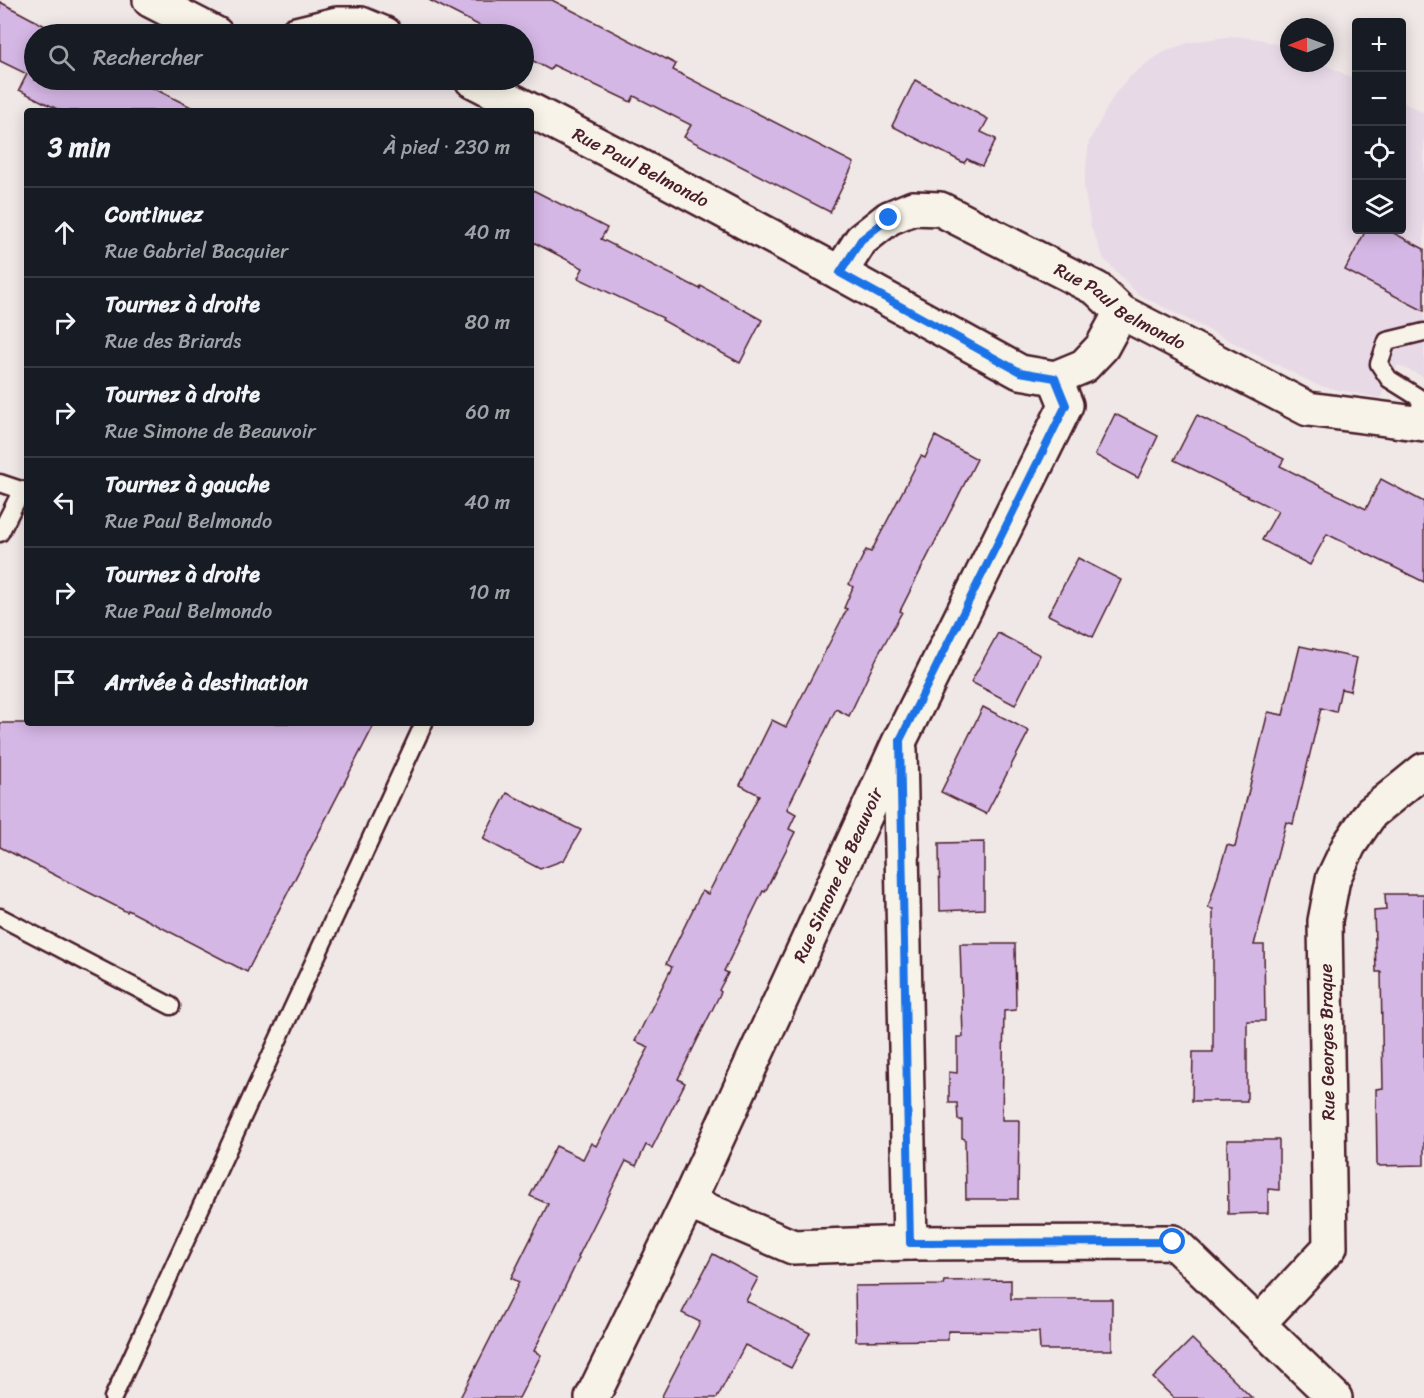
<!DOCTYPE html>
<html lang="fr">
<meta charset="utf-8">
<style>
:root{--surface:#171b24;--page:#242831;--text:#f1f3f6;--muted:#9ea1a6;--line:#363941}
body{margin:0;font-family:Sriracha,sans-serif;background:var(--page);color:var(--text)}
.controls{position:absolute;right:18px;top:18px;display:grid;overflow:hidden;border-radius:6px;box-shadow:0 3px 15px #0003}
.controls button{width:54px;height:54px;display:grid;place-items:center;padding:0;border:0;border-bottom:2px solid var(--line);background:var(--surface);color:var(--text);font:30px sans-serif}
.compass{position:absolute;left:1280px;top:18px;width:54px;height:54px;border-radius:50%;background:var(--surface);box-shadow:0 3px 15px #0003;rotate:269deg}
.stop{position:absolute;width:18px;height:18px;margin:-14px;border:4px solid #1a73e8;border-radius:50%;background:#fff}
.stop.end{background:#1a73e8;border-color:#fff;box-shadow:0 2px 6px #0008}
.list{margin:0;padding:0;list-style:none}
h2{display:flex;justify-content:space-between;align-items:center;height:78px;margin:0;padding:0 24px;font-size:26px}
h2 small{font-size:20px;font-weight:400;color:var(--muted)}
.list li{display:grid;grid-template-columns:39px 1fr auto;gap:18px;align-items:center;box-sizing:border-box;height:90px;padding:0 24px;border-top:2px solid var(--line)}
.list b{display:block;font-size:22px;white-space:nowrap}
.list p{margin:0;font-size:20px;white-space:nowrap;color:var(--muted)}
.list em{font-size:20px;font-style:normal;color:var(--muted)}
.icon{flex:none;width:33px;height:33px;fill:none;stroke:currentColor;stroke-width:2;stroke-linecap:round;stroke-linejoin:round}
.map{position:relative;flex:none;width:1424px;height:1398px;overflow:hidden}
.search{position:absolute;background:var(--surface);box-shadow:0 3px 15px #0003;left:24px;top:24px;width:510px;height:66px;display:flex;align-items:center;gap:15px;box-sizing:border-box;padding:0 21px;border-radius:33px;color:var(--muted);font-size:22px}
.panel{position:absolute;background:var(--surface);box-shadow:0 3px 15px #0003;left:24px;top:108px;width:510px;height:618px;border-radius:6px}
.map>svg:first-child{display:block}
.built{fill:#e8d9e6}
.building{fill:#d5b7e5;stroke:#4a1f2b;stroke-width:1.5}
.lines{fill:none;stroke-linecap:round;stroke-linejoin:round}
.service-casing{stroke:#4a1f2b;stroke-width:21}
.minor-casing{stroke:#4a1f2b;stroke-width:38}
.service{stroke:#f7f3e8;stroke-width:16}
.minor{stroke:#f7f3e8;stroke-width:33}
.route{stroke:#1a73e8;stroke-width:8}
.labels{text-anchor:middle;dominant-baseline:central;stroke-width:4.5;stroke-linejoin:round;paint-order:stroke}
.street-label{font-size:18px;fill:#4a1f2b;stroke:#f7f3e8}
</style>
<div class="map">
<svg width="1424" height="1398" viewBox="0 0 1424 1398">
<rect width="100%" height="100%" fill="#f0e7e7"/>
<filter id="ink" filterUnits="userSpaceOnUse"><feTurbulence type="fractalNoise" baseFrequency=".0167" numOctaves="2"/><feDisplacementMap in="SourceGraphic" scale="12" xChannelSelector="R" yChannelSelector="G"/><feConvolveMatrix kernelMatrix="1 2 1 2 8 2 1 2 1" color-interpolation-filters="sRGB"/></filter>
<g filter="url(#ink)">
<!-- built -->
<polygon class="built" points="1233,36 1259,39 1289,48 1289,63 1322,63 1356,80 1356,230 1402,230 1402,102 1424,113 1424,377 1398,365 1380,398 1319,386 1138,294 1104,259 1091,227 1084,187 1089,142 1114,95 1127,79 1146,64 1167,50 1191,42"/>
<!-- building -->
<g class="building">
<polygon points="429,0 552,0 676,64 673,70 854,163 830,212 684,137 691,125 634,96 631,102 553,65 550,70 524,56 524,34 496,34"/>
<polygon points="0,2 60,34 34,34 34,80 137,80 199,111 61,111 19,90 27,74 0,61"/>
<polygon points="915,80 988,119 981,132 996,139 982,166 967,159 964,163 892,126"/>
<polygon points="531,189 607,228 601,239 700,289 701,286 762,320 740,363 662,320 663,318 578,278 583,268 531,241"/>
<polygon points="1366,230 1388,230 1424,249 1424,311 1345,270"/>
<polygon points="1115,414 1158,436 1138,478 1095,455"/>
<polygon points="1197,415 1284,459 1280,466 1366,509 1381,479 1424,502 1424,582 1327,534 1310,565 1262,540 1278,511 1174,460"/>
<polygon points="935,436 977,459 900,611 902,612 878,655 849,716 836,709 787,809 796,814 789,829 795,832 765,892 763,891 724,971 728,973 719,990 721,992 678,1079 685,1083 652,1148 646,1145 636,1166 626,1161 578,1257 579,1258 534,1351 541,1355 519,1398 460,1398 519,1282 511,1278 548,1204 530,1196 556,1146 583,1159 591,1143 596,1146 649,1047 635,1041 672,967 666,964 702,891 708,894 759,795 740,785 772,720 786,727 847,609 844,608 853,587 849,584 866,550 871,552 921,456 925,458"/>
<polygon points="1078,558 1121,580 1093,637 1048,615"/>
<polygon points="998,633 1040,655 1015,705 971,682"/>
<polygon points="1300,646 1357,658 1350,691 1341,689 1336,712 1321,708 1293,824 1286,822 1254,945 1264,945 1265,1021 1247,1021 1247,1101 1192,1101 1193,1052 1213,1052 1213,909 1208,908 1227,845 1235,847 1268,712 1283,715"/>
<polygon points="983,707 1029,731 986,814 941,792"/>
<polygon points="0,723 375,723 247,972 128,910 127,912 0,847"/>
<polygon points="507,793 581,830 564,860 540,869 483,839"/>
<polygon points="984,842 984,909 940,911 939,843"/>
<polygon points="1385,894 1424,894 1424,1165 1377,1166 1376,1089 1383,1088 1381,972 1376,972 1374,911 1386,910"/>
<polygon points="960,944 1015,944 1016,1010 1004,1011 1002,1120 1019,1120 1018,1199 966,1199 965,1139 962,1138 962,1120 958,1120 957,1103 949,1103 949,1072 957,1073 957,1037 963,1037"/>
<polygon points="1227,1140 1279,1140 1279,1190 1268,1189 1268,1213 1228,1214"/>
<polygon points="713,1254 758,1278 746,1301 810,1333 791,1368 745,1345 717,1398 661,1398 700,1322 682,1313"/>
<polygon points="1011,1280 1011,1299 1112,1299 1112,1350 1040,1350 1039,1332 948,1331 948,1340 856,1341 855,1286 943,1285 944,1281"/>
<polygon points="1192,1339 1252,1398 1174,1398 1153,1378"/>
</g>
<g class="lines">
<defs>
<g id="service">
<polyline points="1418,424 1421,399 1389,379 1379,364 1387,341 1424,332"/>
<polyline points="0,483 27,492"/>
<polyline points="0,533 22,490"/>
<polyline points="0,917 171,1006"/>
<polyline points="113,1398 424,723"/>
</g>
<g id="minor">
<polyline points="150,0 216,34"/>
<polyline points="296,34 337,24 361,24 385,34"/>
<path id="s1" d="M472 80 664 179 840 273 1020 372 1055 378"/>
<path id="s2" d="M840 273 861 240 889 218 913 208 940 209 1097 289 1121 312 1308 409 1424 424"/>
<polyline points="900,750 910,1243"/>
<polyline points="688,1202 793,1247 910,1243 1173,1242 1335,1398"/>
<polyline points="1259,1323 1330,1247 1325,921 1333,879 1349,845 1371,813 1424,770"/>
<path id="s3" d="M592 1398 688 1202 900 740 1066 405 1055 378 1084 366 1102 347 1121 312"/>
</g>
</defs>
<!-- service casing -->
<use href="#service" class="service-casing"/>
<!-- minor casing -->
<use href="#minor" class="minor-casing"/>
<!-- service -->
<use href="#service" class="service"/>
<!-- minor -->
<use href="#minor" class="minor"/>
</g>
</g>
<g class="lines" filter="url(#ink)">
<!-- route -->
<polyline class="route" points="889,218 861,240 840,273 1020,372 1055,378 1066,405 900,740 910,1243 1173,1242"/>
</g>
<g class="labels">
<!-- street labels -->
<g class="street-label">
<text stroke="none"><textPath href="#s1" startOffset="190">Rue Paul Belmondo</textPath></text>
<text stroke="none"><textPath href="#s2" startOffset="333">Rue Paul Belmondo</textPath></text>
<text stroke="none"><textPath href="#s3" startOffset="578">Rue Simone de Beauvoir</textPath></text>
<text transform="translate(1327 1042) rotate(-91)">Rue Georges Braque</text>
</g>
</g>
</svg>
<div class="controls">
<button>+</button>
<button>−</button>
<button><svg class="icon" aria-label="locate" viewBox="0 0 24 24"><circle cx="12" cy="12" r="6"/><path d="M12 2v4M12 18v4M2 12h4M18 12h4"/></svg></button>
<button><svg class="icon" aria-label="layers" viewBox="0 0 24 24"><path d="M12 4l9 5-9 5-9-5zM3 14l9 5 9-5"/></svg></button>
</div>
<svg class="compass" viewBox="-18 -18 36 36"><path d="M0-13l5 13h-10z" fill="#e53935"/><path d="M0 13l5-13h-10z" fill="#9ea1a6"/></svg>
<div class="stop" style="left:1173px;top:1242px"></div>
<div class="stop end" style="left:889px;top:218px"></div>
<div class="search"><svg class="icon" aria-label="search" viewBox="0 0 24 24"><circle cx="10" cy="10" r="6"/><path d="M15 15l6 6"/></svg>Rechercher</div>
<section class="panel">
<h2>3 min<small>À pied · 230 m</small></h2>
<ul class="list">
<li><svg class="icon" aria-label="ahead" viewBox="0 0 24 24"><path d="M12 20V5M6 11l6-6 6 6"/></svg><div><b>Continuez</b><p>Rue Gabriel Bacquier</p></div><em>40 m</em></li>
<li><svg class="icon" aria-label="right" viewBox="0 0 24 24"><path d="M7 20v-9h11M14 6l5 5-5 5"/></svg><div><b>Tournez à droite</b><p>Rue des Briards</p></div><em>80 m</em></li>
<li><svg class="icon" aria-label="right" viewBox="0 0 24 24"><path d="M7 20v-9h11M14 6l5 5-5 5"/></svg><div><b>Tournez à droite</b><p>Rue Simone de Beauvoir</p></div><em>60 m</em></li>
<li><svg class="icon" aria-label="left" viewBox="0 0 24 24"><path d="M17 20v-9H6M10 6l-5 5 5 5"/></svg><div><b>Tournez à gauche</b><p>Rue Paul Belmondo</p></div><em>40 m</em></li>
<li><svg class="icon" aria-label="right" viewBox="0 0 24 24"><path d="M7 20v-9h11M14 6l5 5-5 5"/></svg><div><b>Tournez à droite</b><p>Rue Paul Belmondo</p></div><em>10 m</em></li>
<li><svg class="icon" aria-label="arrive" viewBox="0 0 24 24"><path d="M6 21V4h12l-3 4 3 4H6"/></svg><div><b>Arrivée à destination</b></div></li>
</ul>
</section>
</div>
